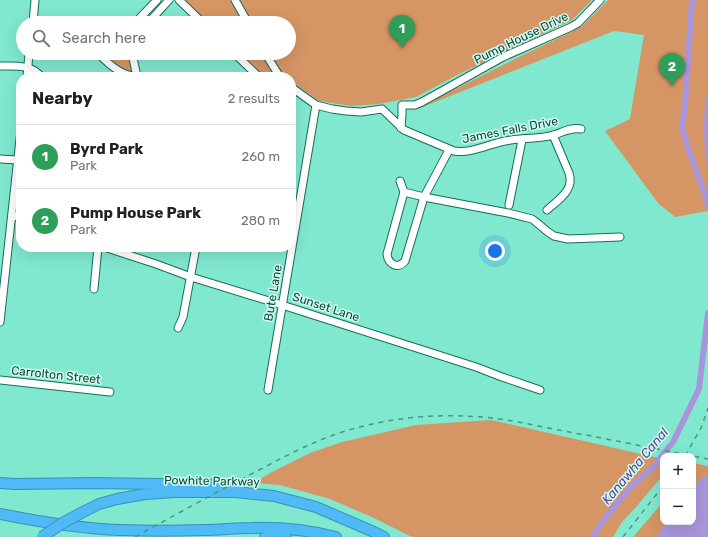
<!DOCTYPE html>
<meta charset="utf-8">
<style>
:root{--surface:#fff;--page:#f2f2f2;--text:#202124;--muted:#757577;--line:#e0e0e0;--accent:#ca427f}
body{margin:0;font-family:Rubik,sans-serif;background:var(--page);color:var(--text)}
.controls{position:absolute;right:12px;bottom:12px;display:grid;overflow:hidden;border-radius:8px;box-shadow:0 4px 16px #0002}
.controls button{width:36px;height:36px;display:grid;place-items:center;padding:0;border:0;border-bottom:1px solid var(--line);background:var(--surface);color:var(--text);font:20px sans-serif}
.you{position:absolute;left:495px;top:251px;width:14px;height:14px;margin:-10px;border:3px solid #fff;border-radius:50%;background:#1a73e8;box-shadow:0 0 0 6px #1a73e833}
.badge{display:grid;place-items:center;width:26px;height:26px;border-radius:50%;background:var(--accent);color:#fff;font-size:13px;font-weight:700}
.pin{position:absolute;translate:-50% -33px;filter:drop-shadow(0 1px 2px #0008)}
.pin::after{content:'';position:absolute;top:21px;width:14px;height:12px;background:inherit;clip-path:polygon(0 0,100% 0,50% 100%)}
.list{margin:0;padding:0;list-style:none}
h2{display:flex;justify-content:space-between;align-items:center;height:52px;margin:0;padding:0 16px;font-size:17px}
h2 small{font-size:13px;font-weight:400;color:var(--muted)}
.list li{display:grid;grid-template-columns:26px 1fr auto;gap:12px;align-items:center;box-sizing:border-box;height:64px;padding:0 16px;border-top:1px solid var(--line)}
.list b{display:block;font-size:15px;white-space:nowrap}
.list p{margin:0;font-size:13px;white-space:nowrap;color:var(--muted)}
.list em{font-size:13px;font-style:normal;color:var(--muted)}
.icon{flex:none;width:22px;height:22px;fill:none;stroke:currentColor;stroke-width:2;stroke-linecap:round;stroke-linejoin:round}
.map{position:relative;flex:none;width:708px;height:537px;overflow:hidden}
.search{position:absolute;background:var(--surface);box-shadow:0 4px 16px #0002;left:16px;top:16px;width:280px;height:44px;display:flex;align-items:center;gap:10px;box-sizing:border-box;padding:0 14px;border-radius:22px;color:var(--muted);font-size:15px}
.panel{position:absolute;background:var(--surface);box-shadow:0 4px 16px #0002;left:16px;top:72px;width:280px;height:180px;border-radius:16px}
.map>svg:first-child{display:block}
.green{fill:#d69564}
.water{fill:#a995db}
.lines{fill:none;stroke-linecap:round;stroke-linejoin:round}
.canal{stroke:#a995db;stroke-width:6}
.minor-casing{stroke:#156d5c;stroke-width:9}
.highway-casing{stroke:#3b91b4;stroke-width:12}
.minor{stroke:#fff;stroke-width:7}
.highway{stroke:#4fbaf6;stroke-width:10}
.rail{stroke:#4b9583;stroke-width:1.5;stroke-dasharray:5 5;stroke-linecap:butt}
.highway-bridge-casing{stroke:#3b91b4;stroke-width:12;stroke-linecap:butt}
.highway-bridge{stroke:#4fbaf6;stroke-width:10}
.labels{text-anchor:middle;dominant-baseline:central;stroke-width:3;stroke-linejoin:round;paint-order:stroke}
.street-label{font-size:12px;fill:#17443a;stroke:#cefef1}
.water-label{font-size:13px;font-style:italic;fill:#604397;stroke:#cefef1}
</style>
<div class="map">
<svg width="708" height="537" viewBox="0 0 708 537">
<rect width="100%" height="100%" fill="#80e8cf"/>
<!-- green -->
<g class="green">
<polygon points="183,0 592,0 572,20 459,74 416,97 379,104 351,106 319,101 291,81 291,77 267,77 263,76 238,53 289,53 289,23 207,23"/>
<polygon points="608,0 708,0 708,211 675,217 658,203 605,131 630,119 644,35 614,31 410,112 511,61 581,27"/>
<polygon points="101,53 128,53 130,62 132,74 117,68"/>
<polygon points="491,420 663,459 663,475 636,507 622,522 613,537 412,537 374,518 330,499 280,485 253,483 272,472 310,453 342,442 416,425"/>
<polygon points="693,463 708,466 708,475 701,479 693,487"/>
<polygon points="663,502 663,522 666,522 657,537 633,537"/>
</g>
<!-- water -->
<polygon class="water" points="708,475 708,537 657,537 666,522 693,522 693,487 701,479"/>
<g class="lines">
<!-- canal -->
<g class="canal">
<polyline points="692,0 685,104 682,128 688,148 705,195 708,206"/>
<polyline points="708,98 707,127 708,160"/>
<polyline points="593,537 602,522 631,487 653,467 673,442 699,389 708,313"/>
</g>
<defs>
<g id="minor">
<polyline points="179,0 203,23"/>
<polyline points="235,0 248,23"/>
<polyline points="33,23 35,0"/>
<polyline points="135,23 157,0"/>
<polyline points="148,23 169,0"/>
<path d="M98 53C108 64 121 76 136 76"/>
<polyline points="132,53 137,77"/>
<polyline points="234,53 259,77"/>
<polyline points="265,53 280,77"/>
<path d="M0 66C13 66 33 64 41 77"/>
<polyline points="27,77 29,53"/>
<path d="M291 87 316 105 332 109 346 111 361 112 382 109 404 130 454 151C474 154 491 142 511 140 525 138 540 139 554 135 563 132 571 127 581 129"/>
<polyline points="401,128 402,115 402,105 415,105 422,102 503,57 571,27 578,23 600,0"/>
<path d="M449 150 424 197 405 261C398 270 388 264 387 254L404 192 424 197 508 213 532 219 536 222 548 232 554 236 568 239 620 237"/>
<polyline points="0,159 18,160"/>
<polyline points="400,181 404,192"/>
<polyline points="509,205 522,140"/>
<path d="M547 210C558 200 575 190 569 173L553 135"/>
<polyline points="12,218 21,213"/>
<polyline points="104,247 156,264 191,277 282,305 476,367 502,377 540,390"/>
<polyline points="94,289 98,247"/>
<polyline points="0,322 21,130"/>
<polyline points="178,328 183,317 196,247"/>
<polyline points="0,380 110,392"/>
<polyline points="268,390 316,105"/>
</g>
<g id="highway">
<polyline points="0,483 15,484 94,483 225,485 239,488"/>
<polyline points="81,513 99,504 117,499 145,494 174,492 235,492 274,496 316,507 374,532 384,537"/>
<path d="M0 514C40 522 80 529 120 530 148 531 175 531 203 530 219 530 235 528 251 528 280 527 308 530 336 537"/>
<polyline points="265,537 286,537"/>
</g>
</defs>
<!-- minor casing -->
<use href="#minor" class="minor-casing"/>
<!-- highway casing -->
<use href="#highway" class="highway-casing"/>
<!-- minor -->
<use href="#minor" class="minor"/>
<!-- highway -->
<use href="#highway" class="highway"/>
<!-- rail -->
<g class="rail">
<polyline points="685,456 701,428 708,408"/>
<path d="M135 537C177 514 218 491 261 469 289 454 318 439 349 430 396 416 445 413 493 418 524 422 555 430 586 435 627 443 667 451 708 459"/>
<polyline points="623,537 663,486"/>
</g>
<defs>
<polyline id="highway-bridge" points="42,537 61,524 81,513"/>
</defs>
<!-- highway-bridge casing -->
<use href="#highway-bridge" class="highway-bridge-casing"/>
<!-- highway-bridge -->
<use href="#highway-bridge" class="highway-bridge"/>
</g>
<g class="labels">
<!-- street labels -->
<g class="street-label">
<text transform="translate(521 38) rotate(-26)">Pump House Drive</text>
<text transform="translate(510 130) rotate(-11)">James Falls Drive</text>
<text transform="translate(273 293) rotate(-80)">Bute Lane</text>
<text transform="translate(326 307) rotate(18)">Sunset Lane</text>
<text transform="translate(56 375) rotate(6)">Carrolton Street</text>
<text transform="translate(212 481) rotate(1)">Powhite Parkway</text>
</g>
<!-- water labels -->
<g class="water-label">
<text transform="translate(635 466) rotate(-50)">Kanawha Canal</text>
</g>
</g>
</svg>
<div class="controls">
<button>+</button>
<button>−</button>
</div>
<div class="you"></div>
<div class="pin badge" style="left:402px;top:48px;background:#2e9e5b">1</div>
<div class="pin badge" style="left:672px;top:86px;background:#2e9e5b">2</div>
<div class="search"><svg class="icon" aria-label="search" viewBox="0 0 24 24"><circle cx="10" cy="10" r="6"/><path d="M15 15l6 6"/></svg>Search here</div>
<section class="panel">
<h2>Nearby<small>2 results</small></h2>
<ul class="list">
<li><span class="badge" style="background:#2e9e5b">1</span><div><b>Byrd Park</b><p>Park</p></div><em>260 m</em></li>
<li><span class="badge" style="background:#2e9e5b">2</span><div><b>Pump House Park</b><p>Park</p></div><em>280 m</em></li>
</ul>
</section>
</div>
